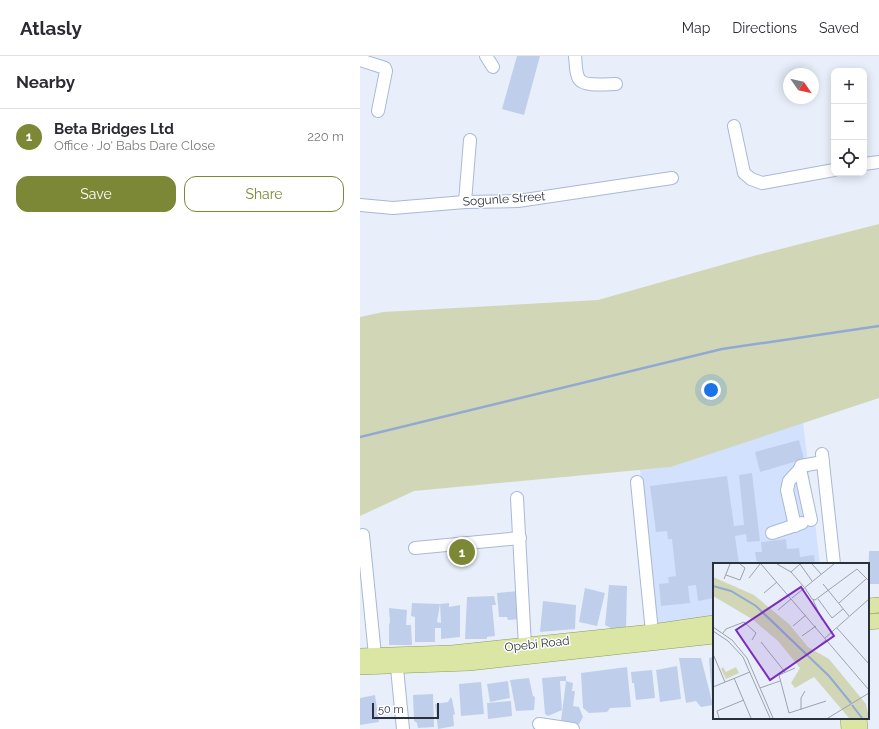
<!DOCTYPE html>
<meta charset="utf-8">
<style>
:root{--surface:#fff;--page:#f7f7f7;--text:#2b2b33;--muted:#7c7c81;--line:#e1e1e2;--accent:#7c8835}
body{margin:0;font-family:Raleway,sans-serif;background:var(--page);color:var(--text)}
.controls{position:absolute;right:12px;top:12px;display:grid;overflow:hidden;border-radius:8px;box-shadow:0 2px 10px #0003}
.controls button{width:36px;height:36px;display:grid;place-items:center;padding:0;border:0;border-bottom:1px solid var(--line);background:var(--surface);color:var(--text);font:20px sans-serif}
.compass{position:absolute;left:423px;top:12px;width:36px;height:36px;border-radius:50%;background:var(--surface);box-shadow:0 2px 10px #0003;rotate:124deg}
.scale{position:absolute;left:12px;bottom:10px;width:67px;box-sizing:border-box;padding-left:4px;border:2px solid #2b313c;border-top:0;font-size:11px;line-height:14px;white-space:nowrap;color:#2b313c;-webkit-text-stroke:3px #fff;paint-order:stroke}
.you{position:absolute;left:351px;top:334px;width:14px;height:14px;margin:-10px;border:3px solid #fff;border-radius:50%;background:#1a73e8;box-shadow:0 0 0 6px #1a73e833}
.badge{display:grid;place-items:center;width:26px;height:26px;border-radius:50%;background:var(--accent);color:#fff;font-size:13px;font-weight:700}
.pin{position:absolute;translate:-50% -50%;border:2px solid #fff;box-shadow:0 1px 4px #0006}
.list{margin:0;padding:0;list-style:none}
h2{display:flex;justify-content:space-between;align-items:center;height:52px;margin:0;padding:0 16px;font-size:17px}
h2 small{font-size:13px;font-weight:400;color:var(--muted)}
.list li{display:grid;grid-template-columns:26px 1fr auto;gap:12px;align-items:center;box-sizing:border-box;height:56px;padding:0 16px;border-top:1px solid var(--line)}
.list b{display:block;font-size:15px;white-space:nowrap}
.list p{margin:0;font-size:13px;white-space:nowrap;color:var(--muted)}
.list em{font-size:13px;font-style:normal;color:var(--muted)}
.actions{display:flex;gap:8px;padding:12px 16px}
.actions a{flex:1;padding:9px 0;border:1px solid var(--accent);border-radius:12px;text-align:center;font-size:14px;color:var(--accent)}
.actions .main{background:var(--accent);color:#fff}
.icon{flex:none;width:22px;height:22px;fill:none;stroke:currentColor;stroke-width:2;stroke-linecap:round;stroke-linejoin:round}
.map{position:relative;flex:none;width:519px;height:673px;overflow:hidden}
header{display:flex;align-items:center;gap:24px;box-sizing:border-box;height:56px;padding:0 20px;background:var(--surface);border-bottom:1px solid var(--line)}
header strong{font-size:19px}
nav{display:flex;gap:22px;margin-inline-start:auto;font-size:14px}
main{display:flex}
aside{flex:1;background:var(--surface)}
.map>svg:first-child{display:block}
.built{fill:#d2e2fe}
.green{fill:#d1d7b6}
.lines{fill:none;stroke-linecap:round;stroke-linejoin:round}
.stream{stroke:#92a9d1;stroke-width:2.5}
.building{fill:#bfcfeb}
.minor-casing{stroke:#a9b9d4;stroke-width:14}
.major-casing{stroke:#8e9c58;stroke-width:16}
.minor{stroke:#fff;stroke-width:12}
.major{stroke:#dce6a4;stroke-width:15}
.labels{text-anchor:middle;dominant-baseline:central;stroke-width:3;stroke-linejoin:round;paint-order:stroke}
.street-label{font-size:12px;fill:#2b313c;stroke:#fff}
.inset-river{fill:none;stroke:#92a9d1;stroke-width:2}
.inset-road{fill:none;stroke:#9ca3ae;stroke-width:1}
.view{fill:#7b2cbf;fill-opacity:0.15;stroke:#7b2cbf;stroke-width:2}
.inset-edge{fill:none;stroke:#2b313c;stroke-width:2}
</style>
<header>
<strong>Atlasly</strong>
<nav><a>Map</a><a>Directions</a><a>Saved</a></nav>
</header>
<main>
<aside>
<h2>Nearby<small></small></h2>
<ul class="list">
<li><span class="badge">1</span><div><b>Beta Bridges Ltd</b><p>Office · Jo' Babs Dare Close</p></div><em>220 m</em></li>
</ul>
<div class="actions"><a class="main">Save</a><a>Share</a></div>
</aside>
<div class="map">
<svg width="519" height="673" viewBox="0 0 519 673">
<rect width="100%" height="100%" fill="#e8effa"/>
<!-- built -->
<polygon class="built" points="443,366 460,508 354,508 354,562 295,569 280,414 311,411"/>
<!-- green -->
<polygon class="green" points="519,168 519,342 311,411 54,435 0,460 0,261 23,256 238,244 397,199"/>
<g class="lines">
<!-- stream -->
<polyline class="stream" points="0,381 362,293 519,270"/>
</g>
<!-- building -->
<g class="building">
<polygon points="157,0 180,0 164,59 142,53"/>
<polygon points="439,384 444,403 400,416 395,396"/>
<polygon points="392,417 400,485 387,486 386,478 375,480 379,508 354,508 354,542 338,545 336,529 328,530 330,547 301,550 299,528 309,527 308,521 316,520 312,483 308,483 307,475 296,476 290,430 367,420 374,470 384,469 379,419"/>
<polygon points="426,483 427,493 439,492 440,501 454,499 455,508 397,508 395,496 402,496 401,486"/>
<polygon points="509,495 519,495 519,528 508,528"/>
<polygon points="249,529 267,530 266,573 253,573 245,569"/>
<polygon points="225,532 245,537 237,570 219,566"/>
<polygon points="159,535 161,563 148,564 147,561 139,561 137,537"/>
<polygon points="134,540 136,549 132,549 135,580 127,581 127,583 105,583 107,541"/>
<polygon points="183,545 216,549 215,573 180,576"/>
<polygon points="52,547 80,548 77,566 81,567 80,548 89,547 89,551 100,549 100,581 81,583 81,572 75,572 75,586 55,586 55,561 51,560"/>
<polygon points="29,552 47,554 46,569 51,569 52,589 29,589 29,568 30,567"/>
<polygon points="354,601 354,644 352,643 349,602"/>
<polygon points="319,602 341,602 353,649 341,651 336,645 326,647"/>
<polygon points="317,610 321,643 300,646 296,614"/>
<polygon points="267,611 271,651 250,652 247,656 229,657 223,652 221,617"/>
<polygon points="292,614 295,642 276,644 274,627 272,627 271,616"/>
<polygon points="206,620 206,625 200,625 202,654 188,660 185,658 182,622"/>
<polygon points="169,622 173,640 175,641 174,654 156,655 150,624"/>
<polygon points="148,625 150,642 130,646 127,628"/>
<polygon points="206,625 213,627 212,635 215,635 213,650 219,651 223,661 219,668 201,665"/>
<polygon points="121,626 124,658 101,660 99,628"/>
<polygon points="73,638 74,671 58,672 57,667 54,665 53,639"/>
<polygon points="15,639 19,666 0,669 0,642"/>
<polygon points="91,641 92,643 95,658 93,659 94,670 78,673 75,648 88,646"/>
<polygon points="151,645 152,660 128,663 127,647"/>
</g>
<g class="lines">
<defs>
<g id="minor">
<polyline points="126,0 133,11"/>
<path d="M215 0C216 7 215 16 219 23 224 31 247 28 256 28"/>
<polyline points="0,4 25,12 26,15 18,55"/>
<polyline points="374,70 384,117 391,123 402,127 474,114"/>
<polyline points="504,108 519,106"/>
<polyline points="105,146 110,84"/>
<polyline points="0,149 33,152 105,146 158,145 312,122"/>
<polyline points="462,398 474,508"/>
<polyline points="277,426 292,576"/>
<polyline points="157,442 165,590"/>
<polyline points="451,464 440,413 441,410 463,406"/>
<polyline points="435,470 427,434 429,425 440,413"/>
<polyline points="412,477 442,467"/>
<polyline points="3,479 15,599"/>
<polyline points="55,492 160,482"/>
<polyline points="36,602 43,673"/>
<polyline points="179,668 213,673"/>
</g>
<g id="major">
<polyline points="508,550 519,549"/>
<polyline points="508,566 519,565"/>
<polyline points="0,600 92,597 292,576 354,567"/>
<polyline points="0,611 109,607 354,580"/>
<polyline points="488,662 489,673"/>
<polyline points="499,662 500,673"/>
</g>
</defs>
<!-- minor casing -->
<use href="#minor" class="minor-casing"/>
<!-- major casing -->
<use href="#major" class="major-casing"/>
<!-- minor -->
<use href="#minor" class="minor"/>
<!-- major -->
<use href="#major" class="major"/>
</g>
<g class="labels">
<!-- street labels -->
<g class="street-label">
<text transform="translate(144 143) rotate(-4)">Sogunle Street</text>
<text transform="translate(177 588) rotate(-6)">Opebi Road</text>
</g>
</g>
<!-- overview -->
<g transform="translate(353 507)">
<rect width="156" height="156" fill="#e8effa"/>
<path d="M0 14 41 32 76 61 95 84 116 96 153 141 156 155H136L101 114 82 125 78 120 87 105 65 78 39 56 0 33ZM10 104 13 109 23 104 26 110 13 116 8 106Z" fill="#d1d7b6"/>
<path class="inset-river" d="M0 23 18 28 43 43 116 113 138 140M139 142 149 155"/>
<path class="inset-road" d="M48 1 156 127M64 1 78 9 91 24M87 1 99 18M99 1 108 11M78 9 87 1M13 12 27 17 32 5 27 1M36 15 47 1M11 16 17 1M110 21 136 53M92 25 99 36 102 37 144 6 156 18M51 30 64 19M79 35 121 1M105 36 119 55 130 46M100 37 109 57M126 40 153 16M65 47 78 36M80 63 93 52M0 64 19 77 34 95 60 155M124 65 156 101M0 68 15 78 30 94 57 155M10 70 13 66 31 59 43 70 39 77M89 73 103 63M112 75 156 36M48 79 72 109M102 86 113 77M0 91 12 119M82 105 66 112 76 150 113 138M21 115 38 155M0 124 37 109M47 125 67 118M88 147V135L92 128M6 155 4 148 31 137M115 155 156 130"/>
<path class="view" d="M88 24 121 73 57 117 23 67Z"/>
<rect width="156" height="156" class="inset-edge"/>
</g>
</svg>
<div class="controls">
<button>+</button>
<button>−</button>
<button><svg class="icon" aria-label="locate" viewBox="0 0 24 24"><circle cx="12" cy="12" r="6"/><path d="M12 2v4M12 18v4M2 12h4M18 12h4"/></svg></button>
</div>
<svg class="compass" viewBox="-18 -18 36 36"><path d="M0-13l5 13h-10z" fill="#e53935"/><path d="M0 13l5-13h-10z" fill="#7c7c81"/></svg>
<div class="scale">50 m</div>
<div class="you"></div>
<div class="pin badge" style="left:102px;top:496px">1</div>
</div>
</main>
